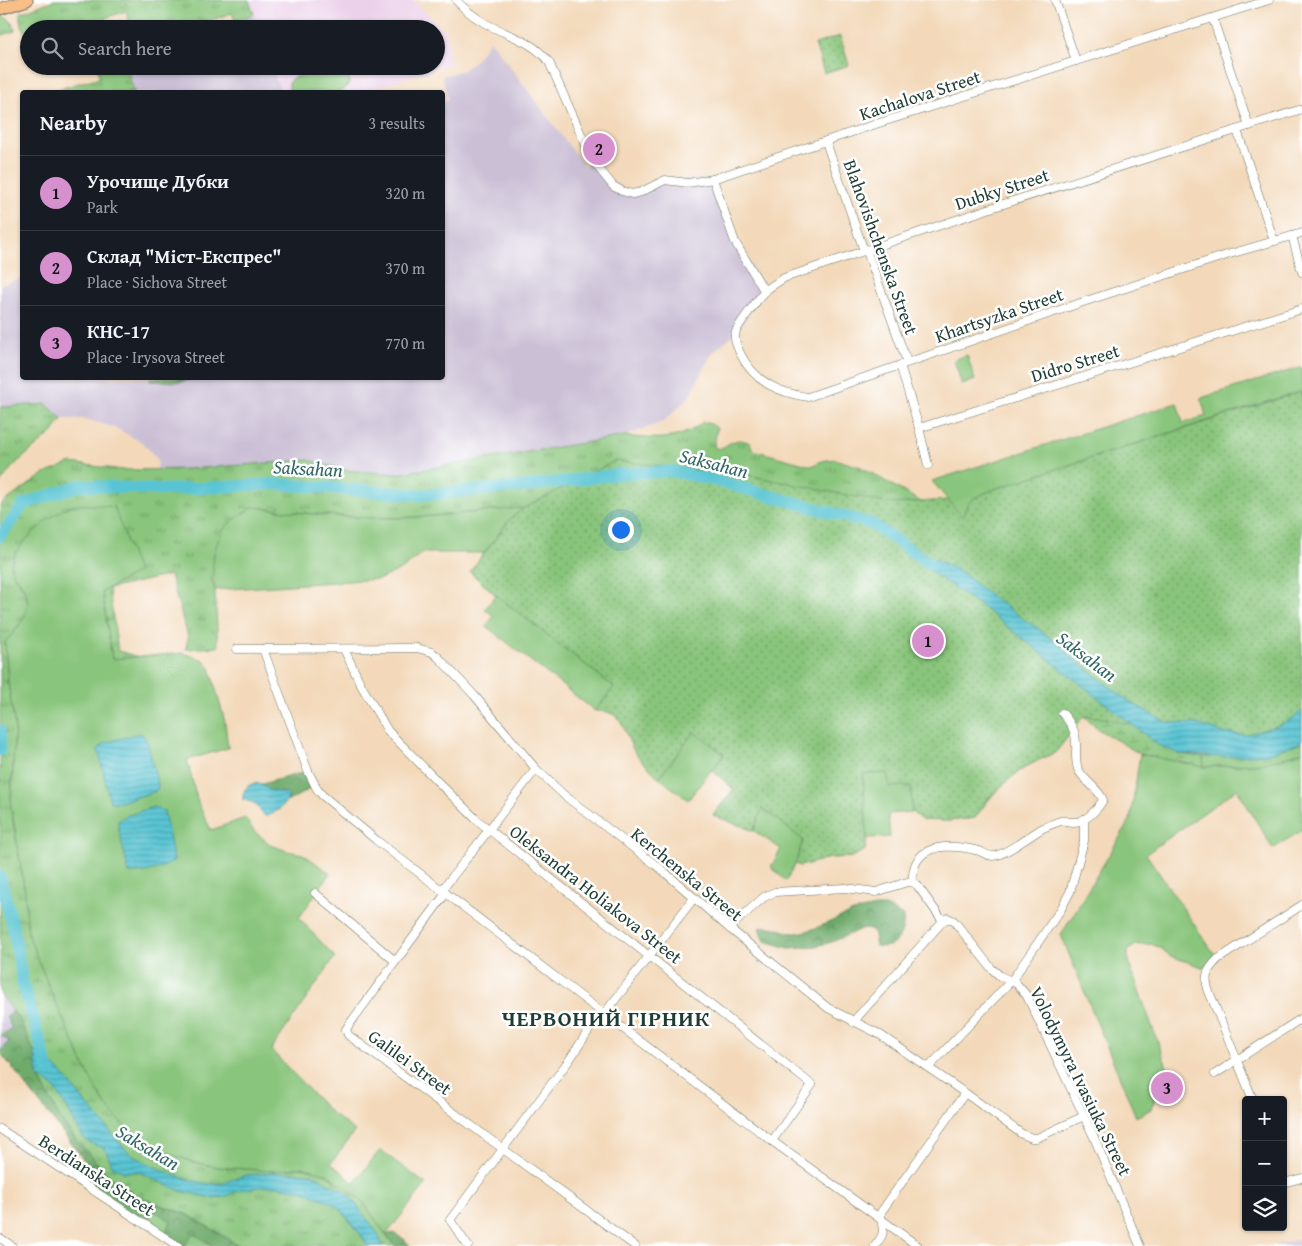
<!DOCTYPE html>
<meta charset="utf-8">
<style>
:root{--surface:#171b24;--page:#20242c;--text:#f1f3f6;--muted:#9ea1a6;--line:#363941;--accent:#d690ce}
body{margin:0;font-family:"Gentium Book Plus",serif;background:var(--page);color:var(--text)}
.controls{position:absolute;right:15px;bottom:15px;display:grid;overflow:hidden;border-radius:5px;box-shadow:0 1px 4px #0004}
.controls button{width:45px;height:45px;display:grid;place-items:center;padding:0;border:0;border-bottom:1px solid var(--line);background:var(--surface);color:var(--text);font:25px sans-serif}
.you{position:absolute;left:620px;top:529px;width:18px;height:18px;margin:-12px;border:4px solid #fff;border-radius:50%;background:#1a73e8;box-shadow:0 0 0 8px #1a73e833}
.badge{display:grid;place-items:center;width:32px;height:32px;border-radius:50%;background:var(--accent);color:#111;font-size:16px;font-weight:700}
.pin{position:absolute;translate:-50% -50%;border:2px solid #fff;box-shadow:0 1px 5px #0006}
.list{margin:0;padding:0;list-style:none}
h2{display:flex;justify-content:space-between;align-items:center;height:65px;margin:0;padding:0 20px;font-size:21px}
h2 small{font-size:16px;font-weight:400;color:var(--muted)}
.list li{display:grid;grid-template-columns:32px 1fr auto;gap:15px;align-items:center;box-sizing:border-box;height:75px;padding:0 20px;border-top:1px solid var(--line)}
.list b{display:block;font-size:19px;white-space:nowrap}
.list p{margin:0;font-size:16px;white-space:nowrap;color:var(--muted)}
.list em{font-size:16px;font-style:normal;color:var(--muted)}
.icon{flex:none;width:28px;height:28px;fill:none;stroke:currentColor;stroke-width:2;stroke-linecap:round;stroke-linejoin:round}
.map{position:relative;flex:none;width:1302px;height:1246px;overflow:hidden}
.search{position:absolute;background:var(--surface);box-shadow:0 1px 4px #0004;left:20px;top:20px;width:425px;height:55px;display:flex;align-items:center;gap:12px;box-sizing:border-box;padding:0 18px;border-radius:28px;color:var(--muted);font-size:19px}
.panel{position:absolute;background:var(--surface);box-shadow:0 1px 4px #0004;left:20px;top:90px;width:425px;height:290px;border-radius:5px}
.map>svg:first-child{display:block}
.built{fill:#ecd1ea}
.industrial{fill:#cbbfd5}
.grass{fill:url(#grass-tufts);stroke:#548158}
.forest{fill:url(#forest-crowns);stroke:#467450}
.wetland{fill:url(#wetland-marsh);stroke:#548158}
.park{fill:url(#park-dots);stroke:#548158}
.garden{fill:#89c57b;stroke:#548158}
.water{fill:url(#water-rules);stroke:#3c8084}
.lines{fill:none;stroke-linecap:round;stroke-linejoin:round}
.river{stroke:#59c4d3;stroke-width:12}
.minor-casing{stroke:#697463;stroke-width:9}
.primary-casing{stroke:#697463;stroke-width:13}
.minor{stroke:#fff;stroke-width:8}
.primary{stroke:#f7be87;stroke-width:11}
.labels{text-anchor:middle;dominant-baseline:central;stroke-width:5;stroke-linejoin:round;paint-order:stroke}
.street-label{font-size:18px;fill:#1f3d34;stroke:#fff}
.water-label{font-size:19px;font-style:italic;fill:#306664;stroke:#fff}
.district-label{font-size:22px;font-weight:bold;letter-spacing:1px;fill:#1f3d34;stroke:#fff}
</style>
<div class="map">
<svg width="1302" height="1246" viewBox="0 0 1302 1246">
<defs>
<pattern id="grass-tufts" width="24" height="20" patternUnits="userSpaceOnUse" patternTransform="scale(1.25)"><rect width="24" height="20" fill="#89c57b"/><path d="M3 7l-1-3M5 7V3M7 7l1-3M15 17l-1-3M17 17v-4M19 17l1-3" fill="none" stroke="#6fa166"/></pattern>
<pattern id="forest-crowns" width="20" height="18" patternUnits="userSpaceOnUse" patternTransform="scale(1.25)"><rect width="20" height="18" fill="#6eaa6b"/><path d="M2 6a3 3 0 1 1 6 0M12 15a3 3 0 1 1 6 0" fill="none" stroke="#5a8c59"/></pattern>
<pattern id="wetland-marsh" width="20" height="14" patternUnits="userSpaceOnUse" patternTransform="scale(1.25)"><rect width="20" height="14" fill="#89c57b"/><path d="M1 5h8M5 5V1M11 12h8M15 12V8" fill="none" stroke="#6fa166"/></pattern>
<pattern id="park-dots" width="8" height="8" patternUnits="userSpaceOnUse" patternTransform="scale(1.25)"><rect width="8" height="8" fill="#89c57b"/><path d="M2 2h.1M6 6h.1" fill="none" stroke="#6fa166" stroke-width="1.8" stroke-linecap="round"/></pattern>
<pattern id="water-rules" width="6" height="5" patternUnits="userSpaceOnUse" patternTransform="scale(1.25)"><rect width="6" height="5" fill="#59c4d3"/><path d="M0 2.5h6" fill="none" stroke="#49a0ac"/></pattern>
</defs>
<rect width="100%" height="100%" fill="#fff"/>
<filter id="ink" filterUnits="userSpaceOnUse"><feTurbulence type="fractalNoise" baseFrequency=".02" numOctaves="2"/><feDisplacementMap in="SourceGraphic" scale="10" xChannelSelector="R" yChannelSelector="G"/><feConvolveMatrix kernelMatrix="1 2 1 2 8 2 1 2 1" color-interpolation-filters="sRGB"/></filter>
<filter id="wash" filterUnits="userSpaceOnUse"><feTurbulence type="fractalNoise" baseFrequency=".0096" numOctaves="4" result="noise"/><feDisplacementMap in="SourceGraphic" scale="20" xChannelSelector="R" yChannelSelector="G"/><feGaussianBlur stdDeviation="1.12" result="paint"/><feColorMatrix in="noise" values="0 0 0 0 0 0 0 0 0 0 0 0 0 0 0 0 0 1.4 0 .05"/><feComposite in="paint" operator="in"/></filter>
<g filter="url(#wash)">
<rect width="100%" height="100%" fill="#f3d9ba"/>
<!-- built -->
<polygon class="built" points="249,0 412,0 446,31 451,64 362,92 280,92 272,66 436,66 436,29 259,29"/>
<!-- industrial -->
<g class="industrial">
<polygon points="254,14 259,29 212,29"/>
<polygon points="490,40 585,167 593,161 604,177 632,194 665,180 713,179 726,218 765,292 734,334 712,353 690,396 663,422 625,436 396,474 344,470 309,460 188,469 157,469 158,460 143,443 116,428 85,419 62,419 46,404 0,407 0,285 22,278 22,378 150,378 150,381 180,382 195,378 442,378 442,105 448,98 442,76 461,71 475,61"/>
<polygon points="126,66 272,66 280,92 134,92"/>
<polygon points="0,993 13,1011 6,1017 13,1029 2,1035 9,1041 0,1052"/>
<polygon points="1302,1238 1302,1246 1273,1246"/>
</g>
<!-- grass -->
<g class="grass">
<polygon points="54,0 249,0 254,14 235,21 232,13 185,29 132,29 126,11 105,18 108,29 79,29 77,25 67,29 29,29 28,42 20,20 20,13"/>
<polygon points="5,17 12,22 15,31 0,36 0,18"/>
<polygon points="97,66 126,66 134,92 48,92 100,77"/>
<polygon points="46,404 62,419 53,432 13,466 0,483 0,407"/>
<path d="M703 422 711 424 717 428 714 447 719 449C732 443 736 436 750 443L753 450 812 466 821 461 834 459 861 467 954 521 1127 700 1050 727 1056 752C1018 768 999 784 975 818L947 821 922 820 912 812 910 786 867 838 865 850 851 857 829 858 800 866 795 864 803 840 755 826 754 831 713 815 734 789 712 770 724 754 685 729 496 595 470 572 494 539 496 510C457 514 418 518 378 518 336 517 294 512 253 507L211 579 215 590 218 647 186 649 188 637 170 575 109 589 118 651 139 657 112 659 102 592 138 572 14 576C39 603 26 619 5 642L8 682 15 727 11 795 13 821 25 892 28 935 55 1001 82 1061 95 1087 108 1108 128 1130 168 1153 193 1162 218 1167 274 1171 302 1167 327 1174 363 1202 386 1235 396 1246H240L188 1215 139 1197 126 1189 114 1181 76 1140 61 1120 39 1078 22 1024 0 993V505L44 474 71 463 123 470 188 469 309 460 344 470 396 474 625 436C653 439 680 442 703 422Z"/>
<polygon points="1302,742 1302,752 1266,763 1204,767 1203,757 1266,754"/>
</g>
<!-- forest -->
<g class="forest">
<polygon points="150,378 195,378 180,382 150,381"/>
<polygon points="308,771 315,786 287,802 289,796 287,794 269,790 262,784"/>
<path d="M875 907H888L903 916C905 933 896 951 876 946L873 931 863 928 832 942 816 946 789 948 765 941 759 928C774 923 785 934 797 933 813 931 831 921 845 915 854 911 865 909 875 907Z"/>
<polygon points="13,1011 22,1024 35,1054 39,1078 61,1120 76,1140 114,1181 139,1197 188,1215 240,1246 213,1246 193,1234 185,1246 178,1246 163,1236 171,1221 146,1224 79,1180 88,1165 0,1052 9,1041 1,1035 12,1029 6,1017"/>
<polygon points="393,1233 404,1239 410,1246 396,1246 386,1235"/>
</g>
<!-- wetland -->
<polygon class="wetland" points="923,566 1179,754 1203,757 1204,767 1140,754 1096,728 1057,689"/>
<!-- park -->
<g class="park">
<polygon points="840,36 849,65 824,73 815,44"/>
<path d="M1300 392 1302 397V719L1236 743 1182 736 1099 717 1084 716 1056 752 1021 769 989 798 975 818 947 821 922 820 912 812 910 786 888 787V773L863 775 867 838 865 850 851 857 829 858 800 866 795 864 803 840 755 826 754 831 713 815 734 789 712 770 724 755 694 732 659 778C652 770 643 763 637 755 622 736 627 709 595 711L614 687 496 595 470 572 510 519 524 508 615 461 747 475 892 504 973 498 997 488Z"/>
</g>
<!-- garden -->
<g class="garden">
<path d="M324 66 345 67C352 77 351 87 340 92H289V83L291 79Z"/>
<polygon points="967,355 975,380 962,385 954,360"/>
<path d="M1302 367V397L1300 392 1282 397 997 488C979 496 966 497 963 518L932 481 1177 403 1183 423 1206 416 1201 398Z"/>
<path d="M92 505 114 507 138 572 102 592 112 659 183 653 204 660 210 668 225 722 228 748 187 760 198 803 211 830 245 818 254 831 271 845 287 851 303 854 330 873 299 918 335 957 271 1050 330 1112 355 1131 331 1163 354 1183 380 1150 426 1184 386 1235 363 1202 327 1174 302 1167 274 1171 218 1167 193 1162 168 1153 128 1130 108 1108 95 1087 82 1061 55 1001 28 935 25 892 11 805 15 727 8 682 5 642C21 624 38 606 20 582 16 577 11 572 11 566 11 547 55 510 72 506 78 504 86 505 92 505Z"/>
<path d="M253 507C301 513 349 519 398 518 440 517 482 511 524 508L510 519 484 553H422L404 568 380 579 215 590C210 572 213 545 224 529 228 522 245 513 253 507Z"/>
<polygon points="496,595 614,687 595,711 486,626 494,616 485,609"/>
<polygon points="694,732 724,754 688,800 659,778"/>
<polygon points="1302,752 1302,830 1273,849 1237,789 1146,854 1218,959 1208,969 1170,956 1161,948 1151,944 1136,945 1127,951 1130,966 1171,1078 1158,1090 1151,1109 1136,1117 1061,935 1130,820 1140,754 1204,767 1224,766 1266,763"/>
<polygon points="888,773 889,787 911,786 912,812 888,814 890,837 867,838 863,774"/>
<polygon points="762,808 803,840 795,864 786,881 771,867 781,849 754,831"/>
<polygon points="154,1211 171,1221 163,1236 146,1224"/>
<polygon points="193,1233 213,1246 185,1246"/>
</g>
<!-- water -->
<g class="water">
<polygon points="917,556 927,556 940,561 964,574 991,596 1061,645 1073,658 1127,700 1165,722 1197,724 1224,733 1245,735 1277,726 1294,718 1302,710 1302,742 1266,754 1222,757 1179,754 1158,745 985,609 923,566"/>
<polygon points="136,734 142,734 147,741 158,785 157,790 154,792 121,802 110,802 98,749 105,743"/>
<path d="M256 783 262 784 269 790 287 794 289 796C286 804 274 816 265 816L258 807 252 802 243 800C242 791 247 784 256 783Z"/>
<path d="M153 807 164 811 174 860C170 867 137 875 129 873L118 826V821L126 816Z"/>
<path d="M34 1051C50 1061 63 1072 74 1089L127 1151C150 1167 188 1183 215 1184 227 1184 237 1176 248 1175 261 1173 301 1171 313 1174 317 1176 322 1180 326 1182 345 1191 348 1193 360 1210 368 1221 380 1233 382 1246H367L361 1235 342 1211 333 1203 299 1189 274 1186 253 1188 242 1189 224 1197 212 1198 180 1191 139 1172H124L113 1167 105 1149C99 1146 88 1143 84 1138 73 1123 58 1082 39 1078Z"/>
</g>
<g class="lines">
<!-- river -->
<g class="river">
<polyline points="0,536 24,504 80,485 162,490 277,484 421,495 530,486 619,474 672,471 721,482 872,524 932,565"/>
<polyline points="0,731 0,750"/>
<polyline points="0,877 13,927 23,985 49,1072"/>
</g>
</g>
</g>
<g filter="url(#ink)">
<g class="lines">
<defs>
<g id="minor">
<path d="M456 0C464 9 473 16 483 22 507 36 531 39 549 62L593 161 613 186 622 191 632 194 641 192 665 180 688 183 713 179 876 124 1269 0"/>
<polyline points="1055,0 1076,61"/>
<polyline points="1213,19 1249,126"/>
<path d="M1302 109 994 207 784 278C778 282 771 286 765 291 760 297 735 328 735 335 734 341 738 348 740 353 754 382 779 393 808 397L1086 301 1230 254 1302 233"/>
<polyline points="1237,130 1274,241"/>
<polyline points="826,142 863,248 866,249 907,362"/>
<polyline points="713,179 735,242 765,292"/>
<polyline points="1292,236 1302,272"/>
<polyline points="900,365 919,428 1302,309"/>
<polyline points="919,428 928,465"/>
<polyline points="237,649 417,648 432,652 438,657 474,695 536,769 565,796 661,869 729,928 828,1008 879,1034 965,1093"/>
<polyline points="263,649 308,771 317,789 322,795 376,840 575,992 772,1141 918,1246"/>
<polyline points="344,649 361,685 388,731 437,781 477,820 812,1085 772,1141"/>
<path d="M912 882C913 876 913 869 916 863 927 841 960 846 979 851 984 853 988 856 993 856 1004 856 1032 834 1043 828 1049 826 1055 822 1061 821 1065 820 1069 822 1073 822 1085 823 1097 810 1103 800 1098 787 1084 782 1078 769 1076 764 1076 759 1076 753 1077 735 1074 726 1062 713"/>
<polyline points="442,890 536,769"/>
<polyline points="315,893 395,961"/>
<polyline points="446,893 346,1029 348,1035 635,1246"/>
<polyline points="729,928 764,897 775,892 845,888 876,892 907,882 912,882 917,885 943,921"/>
<polyline points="853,1022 943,921 948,918 954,921 992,969 1000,976 1016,983 1027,996 1093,1135 1140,1246"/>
<polyline points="929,1067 1012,980 1061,909 1070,892 1084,841 1084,819"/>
<polyline points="1215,1074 1302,1018"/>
<path d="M1253 1100 1208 989C1204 975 1208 969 1218 959L1302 905"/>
<polyline points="0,1129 178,1246"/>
<polyline points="1283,1183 1302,1178"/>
<polyline points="0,1238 12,1246"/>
<polyline points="468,1246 450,1220 570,1059 591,1027 604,1014 694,898"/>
<path d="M875 1246C889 1228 880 1230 881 1212L965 1093 1022 1134 1032 1138H1037L1084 1116"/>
</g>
<polyline id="primary" points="0,9 27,0"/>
</defs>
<!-- minor casing -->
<use href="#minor" class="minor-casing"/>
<!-- primary casing -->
<use href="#primary" class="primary-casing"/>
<!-- minor -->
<use href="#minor" class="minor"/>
<!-- primary -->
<use href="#primary" class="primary"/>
</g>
</g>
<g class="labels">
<!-- street labels -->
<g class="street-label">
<text transform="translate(920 95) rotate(-18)">Kachalova Street</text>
<text transform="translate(1002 189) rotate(-18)">Dubky Street</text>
<text transform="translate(881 247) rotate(70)">Blahovishchenska Street</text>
<text transform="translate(999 315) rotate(-19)">Khartsyzka Street</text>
<text transform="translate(1075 363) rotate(-17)">Didro Street</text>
<text transform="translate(687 874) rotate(39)">Kerchenska Street</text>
<text transform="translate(596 894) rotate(38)">Oleksandra Holiakova Street</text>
<text transform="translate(410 1062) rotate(36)">Galilei Street</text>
<text transform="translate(1081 1081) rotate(64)">Volodymyra Ivasiuka Street</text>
<text transform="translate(97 1175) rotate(33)">Berdianska Street</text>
</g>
<!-- water labels -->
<g class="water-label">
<text transform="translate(714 463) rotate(14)">Saksahan</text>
<text transform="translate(308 468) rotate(3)">Saksahan</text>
<text transform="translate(1087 656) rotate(37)">Saksahan</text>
<text transform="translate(148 1147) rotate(31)">Saksahan</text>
</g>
<!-- district labels -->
<g class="district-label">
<text x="606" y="1018">ЧЕРВОНИЙ ГІРНИК</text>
</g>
</g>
</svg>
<div class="controls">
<button>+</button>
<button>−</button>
<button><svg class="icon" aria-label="layers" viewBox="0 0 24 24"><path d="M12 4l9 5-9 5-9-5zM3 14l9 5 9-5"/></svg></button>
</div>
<div class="you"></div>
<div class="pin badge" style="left:928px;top:641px">1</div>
<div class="pin badge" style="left:599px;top:149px">2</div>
<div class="pin badge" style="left:1167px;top:1088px">3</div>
<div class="search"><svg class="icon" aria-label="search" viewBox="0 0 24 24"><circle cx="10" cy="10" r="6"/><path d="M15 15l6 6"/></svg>Search here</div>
<section class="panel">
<h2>Nearby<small>3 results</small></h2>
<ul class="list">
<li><span class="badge">1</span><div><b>Урочище Дубки</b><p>Park</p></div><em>320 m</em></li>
<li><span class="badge">2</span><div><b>Склад &quot;Міст-Експрес&quot;</b><p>Place · Sichova Street</p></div><em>370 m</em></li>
<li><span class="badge">3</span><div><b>КНС-17</b><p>Place · Irysova Street</p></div><em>770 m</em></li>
</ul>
</section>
</div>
